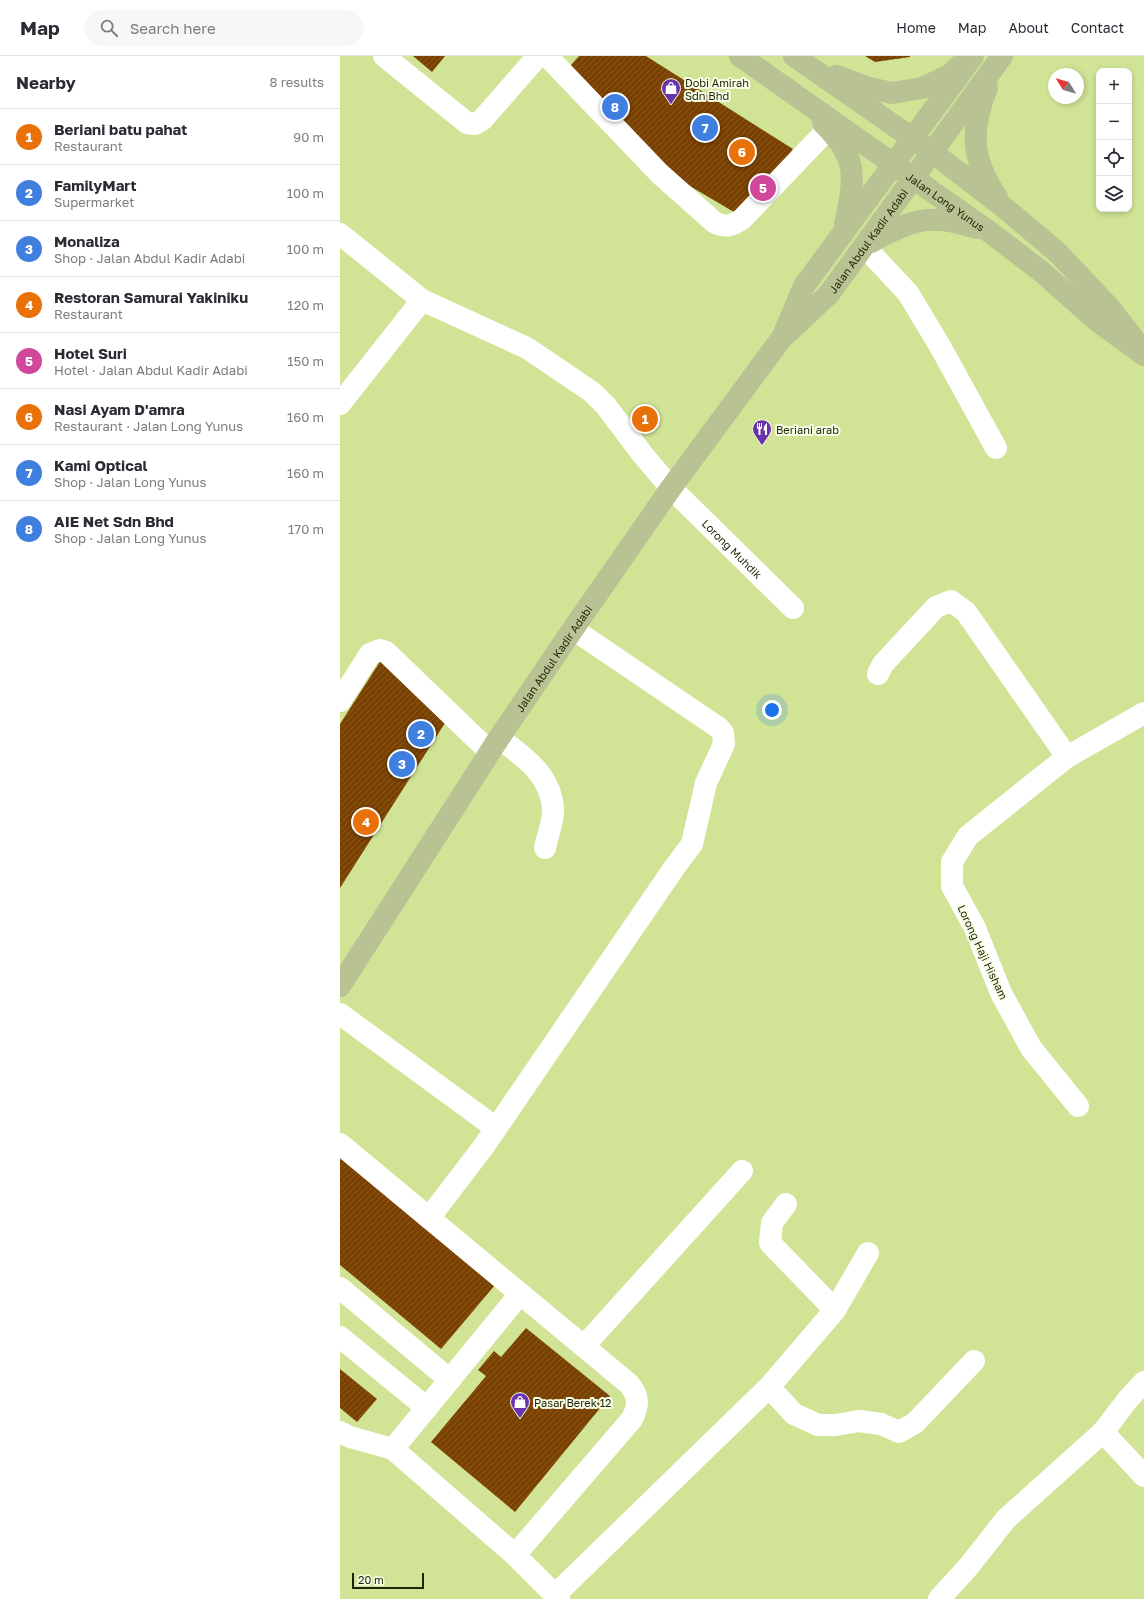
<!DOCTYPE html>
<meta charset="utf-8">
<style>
:root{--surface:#fff;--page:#f7f7f7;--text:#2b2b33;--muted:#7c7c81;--line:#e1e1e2;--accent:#6934ab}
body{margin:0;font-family:"Golos Text",sans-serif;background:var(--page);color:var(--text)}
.controls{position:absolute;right:12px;top:12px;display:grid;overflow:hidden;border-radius:8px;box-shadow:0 2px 6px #0003}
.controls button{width:36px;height:36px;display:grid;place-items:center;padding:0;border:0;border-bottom:1px solid var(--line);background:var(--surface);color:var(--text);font:20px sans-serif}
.compass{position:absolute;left:708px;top:12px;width:36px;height:36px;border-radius:50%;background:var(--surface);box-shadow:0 2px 6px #0003;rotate:307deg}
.scale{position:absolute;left:12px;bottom:10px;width:72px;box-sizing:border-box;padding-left:4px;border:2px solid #1e2405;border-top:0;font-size:11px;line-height:14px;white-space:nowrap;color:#1e2405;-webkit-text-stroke:3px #f8fee7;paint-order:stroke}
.you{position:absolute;left:432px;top:654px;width:14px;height:14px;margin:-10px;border:3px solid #fff;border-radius:50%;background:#1a73e8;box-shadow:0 0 0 6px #1a73e833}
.badge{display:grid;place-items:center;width:26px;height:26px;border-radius:50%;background:var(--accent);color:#fff;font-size:13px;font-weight:700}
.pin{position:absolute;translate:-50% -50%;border:2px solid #fff;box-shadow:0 1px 4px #0006}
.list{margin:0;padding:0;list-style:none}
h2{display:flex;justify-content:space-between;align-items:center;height:52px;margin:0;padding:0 16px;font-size:17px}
h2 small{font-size:13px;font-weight:400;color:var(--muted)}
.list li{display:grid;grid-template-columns:26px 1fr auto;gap:12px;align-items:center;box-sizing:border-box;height:56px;padding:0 16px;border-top:1px solid var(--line)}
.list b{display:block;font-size:15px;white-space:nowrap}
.list p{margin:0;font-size:13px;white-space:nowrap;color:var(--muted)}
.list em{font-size:13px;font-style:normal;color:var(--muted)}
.icon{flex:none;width:22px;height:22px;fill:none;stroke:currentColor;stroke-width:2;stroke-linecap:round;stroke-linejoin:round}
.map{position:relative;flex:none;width:804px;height:1543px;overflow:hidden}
header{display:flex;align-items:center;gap:24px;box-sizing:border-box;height:56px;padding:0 20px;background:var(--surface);border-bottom:1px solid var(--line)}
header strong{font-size:19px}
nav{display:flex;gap:22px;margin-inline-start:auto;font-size:14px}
.search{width:280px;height:36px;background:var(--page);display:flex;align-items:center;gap:10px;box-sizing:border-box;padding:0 14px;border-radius:22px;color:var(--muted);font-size:15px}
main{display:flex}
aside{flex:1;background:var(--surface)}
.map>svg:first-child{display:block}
.building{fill:url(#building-hatch)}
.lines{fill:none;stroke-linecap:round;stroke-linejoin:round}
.minor{stroke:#fff;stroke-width:22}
.major{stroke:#b8c293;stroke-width:22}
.labels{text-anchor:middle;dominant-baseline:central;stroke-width:4;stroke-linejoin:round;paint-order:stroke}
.poi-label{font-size:11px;fill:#1e2405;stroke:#f8fee7;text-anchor:start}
.street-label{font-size:11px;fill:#1e2405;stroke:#f8fee7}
</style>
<header>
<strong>Map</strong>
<div class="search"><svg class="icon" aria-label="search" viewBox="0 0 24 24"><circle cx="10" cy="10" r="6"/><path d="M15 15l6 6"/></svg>Search here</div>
<nav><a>Home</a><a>Map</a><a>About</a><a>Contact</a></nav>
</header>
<main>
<aside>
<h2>Nearby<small>8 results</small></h2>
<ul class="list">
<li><span class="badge" style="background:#e8710a">1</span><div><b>Beriani batu pahat</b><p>Restaurant</p></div><em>90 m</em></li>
<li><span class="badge" style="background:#3f7fe0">2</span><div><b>FamilyMart</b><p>Supermarket</p></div><em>100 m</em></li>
<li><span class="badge" style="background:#3f7fe0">3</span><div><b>Monaliza</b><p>Shop · Jalan Abdul Kadir Adabi</p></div><em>100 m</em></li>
<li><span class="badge" style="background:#e8710a">4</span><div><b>Restoran Samurai Yakiniku</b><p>Restaurant</p></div><em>120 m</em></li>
<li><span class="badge" style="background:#d1479c">5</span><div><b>Hotel Suri</b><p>Hotel · Jalan Abdul Kadir Adabi</p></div><em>150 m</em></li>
<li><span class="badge" style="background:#e8710a">6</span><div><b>Nasi Ayam D'amra</b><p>Restaurant · Jalan Long Yunus</p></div><em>160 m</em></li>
<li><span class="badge" style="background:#3f7fe0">7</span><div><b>Kami Optical</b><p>Shop · Jalan Long Yunus</p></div><em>160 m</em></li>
<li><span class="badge" style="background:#3f7fe0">8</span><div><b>AIE Net Sdn Bhd</b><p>Shop · Jalan Long Yunus</p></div><em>170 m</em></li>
</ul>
</aside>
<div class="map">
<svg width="804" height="1543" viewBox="0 0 804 1543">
<defs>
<pattern id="building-hatch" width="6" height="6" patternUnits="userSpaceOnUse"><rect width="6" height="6" fill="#7a4100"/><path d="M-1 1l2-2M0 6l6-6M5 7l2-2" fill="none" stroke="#875a24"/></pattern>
</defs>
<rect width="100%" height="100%" fill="#d1e496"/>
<!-- building -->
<g class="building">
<polygon points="73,0 105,0 92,16"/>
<polygon points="239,0 306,0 453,93 439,116 399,159 326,116 229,11"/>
<polygon points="525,0 570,0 570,1 535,6"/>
<polygon points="41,604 105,667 0,832 0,668"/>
<polygon points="0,1100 155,1229 101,1293 0,1209"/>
<polygon points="186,1272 270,1340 175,1456 91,1386 146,1320 138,1314 154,1295 161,1301"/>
<polygon points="0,1313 37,1343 17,1366 0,1352"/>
</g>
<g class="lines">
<!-- minor -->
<g class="minor">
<polyline points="44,0 127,67 135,68 142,64 198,0"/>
<path d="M207 0 320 118 374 166C385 172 392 170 402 163L489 72"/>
<path id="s1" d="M0 178 82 244 187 292 252 336 266 350 303 399 331 432 453 552"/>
<polyline points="524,190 568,237 601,292 656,392"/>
<polyline points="0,348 82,244"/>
<polyline points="538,618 543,608 596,551 611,545 626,556 727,701"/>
<polyline points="0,645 30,598 40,594 46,596 150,696"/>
<path d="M159 682C184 701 211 719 213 753 214 764 207 781 205 792"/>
<polyline points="0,958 156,1072"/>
<polyline points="738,1050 691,992 661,937 635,872 612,830 612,806 628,780 727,701 804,657"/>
<path d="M0 1088 289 1328C299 1340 299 1349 292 1363L175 1499"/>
<polyline points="89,1162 144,1090 334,812 352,788 366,727 384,688 383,677 379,672 233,573"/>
<polyline points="0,1232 110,1324"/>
<polyline points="180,1238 53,1393 175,1499 219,1543"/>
<polyline points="495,1254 528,1197"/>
<polyline points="0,1281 87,1352"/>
<polyline points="244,1290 402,1115"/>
<polyline points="429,1331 454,1358 478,1369 496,1369 519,1365 541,1368 559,1376 575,1367 634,1305"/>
<polyline points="0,1376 10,1381 53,1393"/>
<polyline points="763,1376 804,1420"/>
<polyline points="215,1539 429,1331 495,1254 430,1187 432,1167 446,1148"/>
<polyline points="599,1543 629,1510 666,1463 763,1376 789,1342 804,1326"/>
</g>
<!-- major -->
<g class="major">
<path id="s2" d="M400 0 651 177 702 216 756 264 804 299"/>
<polyline points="454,0 592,96 666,153 718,197 769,251 795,284"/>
<polyline points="497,20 529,32 552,37 582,32 610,19 619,10"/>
<path d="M647 32C630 74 631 103 657 141"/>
<path d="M483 67C520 103 514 123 505 169"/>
<path d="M531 186C571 164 591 156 636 172"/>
<polyline points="445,275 464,230 633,0"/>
<path id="s3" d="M0 930 159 682 233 573 331 432 441 283 489 238 662 0"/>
</g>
</g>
<!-- icons -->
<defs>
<symbol id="shop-pin" viewBox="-11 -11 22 30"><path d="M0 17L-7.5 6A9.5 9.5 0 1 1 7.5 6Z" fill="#6934ab" stroke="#f8fee7"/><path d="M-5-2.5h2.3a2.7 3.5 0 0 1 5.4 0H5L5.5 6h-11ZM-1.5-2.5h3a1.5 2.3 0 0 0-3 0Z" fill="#fff"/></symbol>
<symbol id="restaurant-pin" viewBox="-11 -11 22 30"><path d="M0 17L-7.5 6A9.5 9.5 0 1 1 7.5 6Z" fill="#6934ab" stroke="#f8fee7"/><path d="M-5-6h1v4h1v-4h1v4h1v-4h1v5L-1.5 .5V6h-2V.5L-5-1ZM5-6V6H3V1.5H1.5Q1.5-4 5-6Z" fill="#fff"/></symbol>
</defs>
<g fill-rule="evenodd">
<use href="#shop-pin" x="320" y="21" width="22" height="30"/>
<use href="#restaurant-pin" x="411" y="362" width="22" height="30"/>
<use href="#shop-pin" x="169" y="1335" width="22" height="30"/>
</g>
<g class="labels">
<!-- poi labels -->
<g class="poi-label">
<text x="345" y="26">Dobi Amirah<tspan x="345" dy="13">Sdn Bhd</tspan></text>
<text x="436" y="373">Beriani arab</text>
<text x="194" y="1346">Pasar Berek 12</text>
</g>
<!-- street labels -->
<g class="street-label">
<text stroke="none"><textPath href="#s2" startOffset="252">Jalan Long Yunus</textPath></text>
<text stroke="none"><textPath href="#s3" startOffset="915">Jalan Abdul Kadir Adabi</textPath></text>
<text stroke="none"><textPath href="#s1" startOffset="510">Lorong Muhdik</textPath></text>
<text stroke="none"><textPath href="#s3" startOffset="391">Jalan Abdul Kadir Adabi</textPath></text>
<text transform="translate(643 896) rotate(65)">Lorong Haji Hisham</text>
</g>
</g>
</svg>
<div class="controls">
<button>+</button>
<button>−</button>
<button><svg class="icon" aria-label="locate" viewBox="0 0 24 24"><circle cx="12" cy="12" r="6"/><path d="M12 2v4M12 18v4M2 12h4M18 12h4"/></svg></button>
<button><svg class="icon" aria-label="layers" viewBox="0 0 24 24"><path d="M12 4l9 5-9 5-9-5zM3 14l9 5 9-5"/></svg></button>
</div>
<svg class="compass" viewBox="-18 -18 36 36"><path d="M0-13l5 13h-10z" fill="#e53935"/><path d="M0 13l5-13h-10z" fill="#7c7c81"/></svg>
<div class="scale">20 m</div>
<div class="you"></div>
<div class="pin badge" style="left:305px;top:363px;background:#e8710a">1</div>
<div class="pin badge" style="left:81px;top:678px;background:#3f7fe0">2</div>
<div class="pin badge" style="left:62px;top:708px;background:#3f7fe0">3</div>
<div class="pin badge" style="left:26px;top:766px;background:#e8710a">4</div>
<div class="pin badge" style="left:423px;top:132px;background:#d1479c">5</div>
<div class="pin badge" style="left:402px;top:96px;background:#e8710a">6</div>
<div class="pin badge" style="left:365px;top:72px;background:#3f7fe0">7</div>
<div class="pin badge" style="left:275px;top:51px;background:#3f7fe0">8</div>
</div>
</main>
